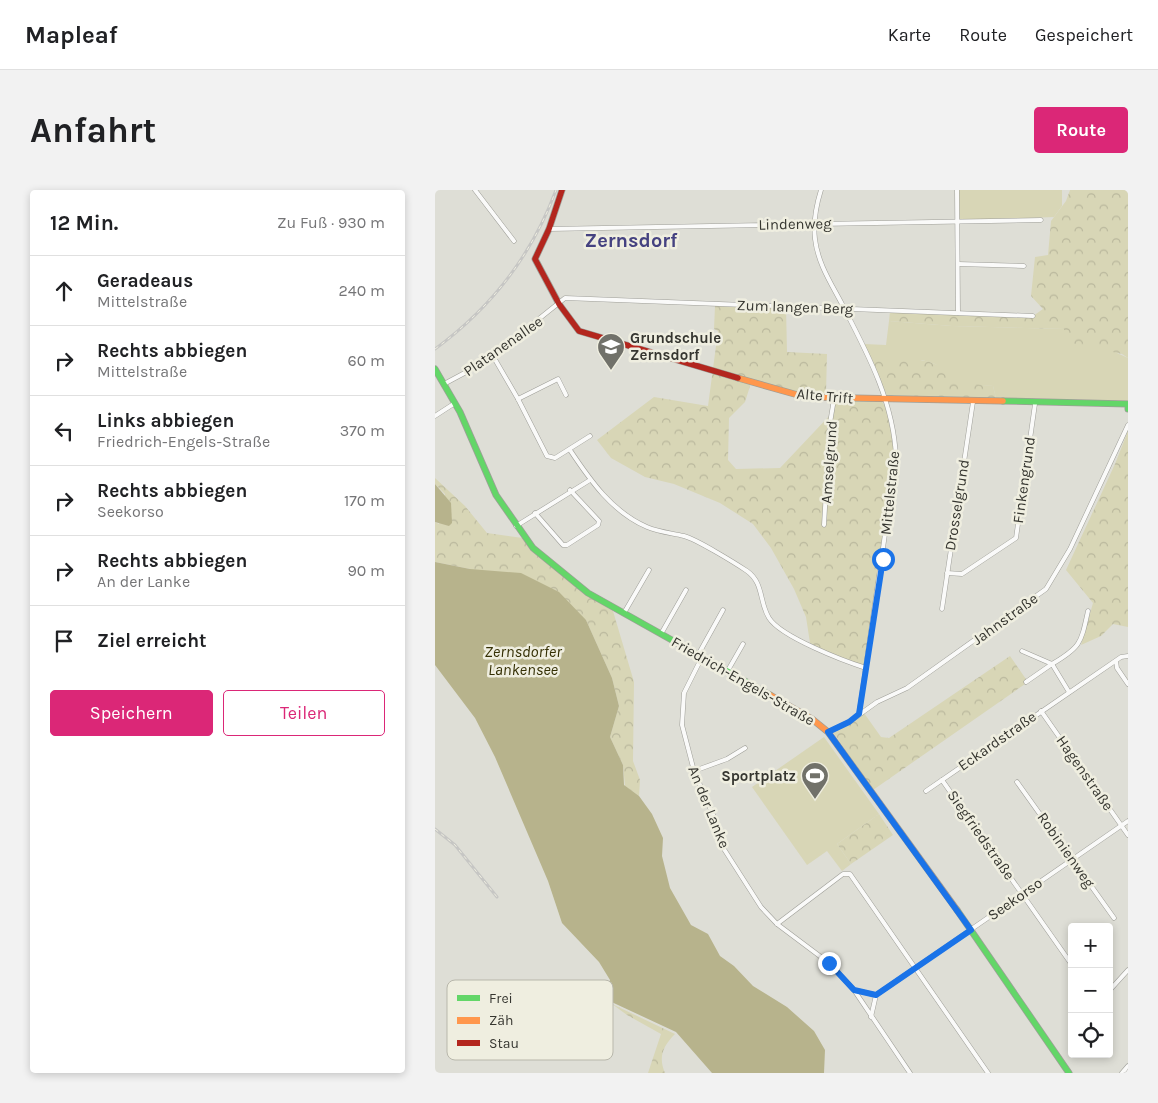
<!DOCTYPE html>
<html lang="de">
<meta charset="utf-8">
<style>
:root{--surface:#fff;--page:#f2f2f2;--text:#202124;--muted:#757577;--line:#e0e0e0;--accent:#db2777}
body{margin:0;font-family:Karla,sans-serif;background:var(--page);color:var(--text)}
.controls{position:absolute;right:15px;bottom:15px;display:grid;overflow:hidden;border-radius:5px;box-shadow:0 2px 8px #0003}
.controls button{width:45px;height:45px;display:grid;place-items:center;padding:0;border:0;border-bottom:1px solid var(--line);background:var(--surface);color:var(--text);font:25px sans-serif}
.stop{position:absolute;width:15px;height:15px;margin:-11px;border:4px solid #1a73e8;border-radius:50%;background:#fff}
.stop.end{background:#1a73e8;border-color:#fff;box-shadow:0 1px 5px #0008}
.list{margin:0;padding:0;list-style:none}
h2{display:flex;justify-content:space-between;align-items:center;height:65px;margin:0;padding:0 20px;font-size:21px}
h2 small{font-size:16px;font-weight:400;color:var(--muted)}
.list li{display:grid;grid-template-columns:32px 1fr auto;gap:15px;align-items:center;box-sizing:border-box;height:70px;padding:0 20px;border-top:1px solid var(--line)}
.list b{display:block;font-size:19px;white-space:nowrap}
.list p{margin:0;font-size:16px;white-space:nowrap;color:var(--muted)}
.list em{font-size:16px;font-style:normal;color:var(--muted)}
.actions{display:flex;gap:10px;padding:15px 20px}
.actions a{flex:1;padding:11px 0;border:1px solid var(--accent);border-radius:5px;text-align:center;font-size:18px;color:var(--accent)}
.actions .main{background:var(--accent);color:#fff}
.icon{flex:none;width:28px;height:28px;fill:none;stroke:currentColor;stroke-width:2;stroke-linecap:round;stroke-linejoin:round}
.map{position:relative;flex:none;width:693px;height:883px;overflow:hidden;border-radius:5px}
header{display:flex;align-items:center;gap:30px;box-sizing:border-box;height:70px;padding:0 25px;background:var(--surface);border-bottom:1px solid var(--line)}
header strong{font-size:24px}
nav{display:flex;gap:28px;margin-inline-start:auto;font-size:18px}
.intro{display:flex;align-items:center;justify-content:space-between;box-sizing:border-box;height:120px;padding:0 30px}
h1{margin:0;font-size:35px}
.button{padding:12px 22px;border-radius:5px;background:var(--accent);color:#fff;font-size:18px;font-weight:700}
main{display:flex;gap:30px;padding:0 30px}
aside{flex:1;background:var(--surface);border-radius:5px;box-shadow:0 2px 8px #0003}
.map>svg:first-child{display:block}
.green{fill:#d8d6b6}
.forest{fill:url(#forest-crowns);fill-rule:evenodd}
.water{fill:#b7b38c}
.lines{fill:none;stroke-linecap:round;stroke-linejoin:round}
.street-casing{stroke:#9e9e98;stroke-width:5}
.fast-casing{stroke:#9e9e98;stroke-width:7}
.slow-casing{stroke:#9e9e98;stroke-width:7}
.jam-casing{stroke:#9e9e98;stroke-width:7}
.street{stroke:#fafaf9;stroke-width:4}
.fast{stroke:#63d668;stroke-width:5.5}
.slow{stroke:#ff974d;stroke-width:5.5}
.jam{stroke:#b3261e;stroke-width:5.5}
.rail-casing{stroke:#c6c6c4;stroke-width:3}
.rail{stroke:#efeee0;stroke-width:1;stroke-dasharray:4;stroke-linecap:butt}
.route{stroke:#1a73e8;stroke-width:6}
.labels{text-anchor:middle;dominant-baseline:central;stroke-width:5;stroke-linejoin:round;paint-order:stroke}
.street-label{font-size:15px;fill:#363630;stroke:#efeee0}
.poi-label{font-size:15px;font-weight:bold;fill:#363630;stroke:#efeee0;text-anchor:start}
.water-label{font-size:16px;font-style:italic;fill:#342f03;stroke:#efeee0}
.district-label{font-size:20px;font-weight:bold;fill:#454280;stroke:#efeee0}
.key{fill:#efeee0;stroke:#b8b7ab;stroke-width:1}
.key-label{font-size:14px;fill:#363630}
</style>
<header>
<strong>Mapleaf</strong>
<nav><a>Karte</a><a>Route</a><a>Gespeichert</a></nav>
</header>
<div class="intro"><h1>Anfahrt</h1><a class="button">Route</a></div>
<main>
<aside>
<h2>12 Min.<small>Zu Fuß · 930 m</small></h2>
<ul class="list">
<li><svg class="icon" aria-label="ahead" viewBox="0 0 24 24"><path d="M12 20V5M6 11l6-6 6 6"/></svg><div><b>Geradeaus</b><p>Mittelstraße</p></div><em>240 m</em></li>
<li><svg class="icon" aria-label="right" viewBox="0 0 24 24"><path d="M7 20v-9h11M14 6l5 5-5 5"/></svg><div><b>Rechts abbiegen</b><p>Mittelstraße</p></div><em>60 m</em></li>
<li><svg class="icon" aria-label="left" viewBox="0 0 24 24"><path d="M17 20v-9H6M10 6l-5 5 5 5"/></svg><div><b>Links abbiegen</b><p>Friedrich-Engels-Straße</p></div><em>370 m</em></li>
<li><svg class="icon" aria-label="right" viewBox="0 0 24 24"><path d="M7 20v-9h11M14 6l5 5-5 5"/></svg><div><b>Rechts abbiegen</b><p>Seekorso</p></div><em>170 m</em></li>
<li><svg class="icon" aria-label="right" viewBox="0 0 24 24"><path d="M7 20v-9h11M14 6l5 5-5 5"/></svg><div><b>Rechts abbiegen</b><p>An der Lanke</p></div><em>90 m</em></li>
<li><svg class="icon" aria-label="arrive" viewBox="0 0 24 24"><path d="M6 21V4h12l-3 4 3 4H6"/></svg><div><b>Ziel erreicht</b></div></li>
</ul>
<div class="actions"><a class="main">Speichern</a><a>Teilen</a></div>
</aside>
<div class="map">
<svg width="693" height="883" viewBox="0 0 693 883">
<defs>
<pattern id="forest-crowns" width="20" height="18" patternUnits="userSpaceOnUse" patternTransform="scale(1.25)"><rect width="20" height="18" fill="#d8d6b6"/><path d="M2 6a3 3 0 1 1 6 0M12 15a3 3 0 1 1 6 0" fill="none" stroke="#bab89d"/></pattern>
</defs>
<rect width="100%" height="100%" fill="#deded6"/>
<!-- green -->
<g class="green">
<polygon points="524,0 627,0 627,16 619,27 524,31"/>
<polygon points="454,131 517,136 629,139 693,168 693,214 562,212 558,196 540,195 525,190 500,174 487,170 437,170 429,154 451,155"/>
<polygon points="389,547 444,624 402,654 416,674 407,681 392,661 372,675 317,597"/>
</g>
<!-- forest -->
<g class="forest">
<polygon points="635,0 693,0 693,168 687,164 631,152 629,139 517,136 454,131 455,121 598,126 608,119 596,106 600,67 613,65 616,31 631,11"/>
<path d="M280 116 351 117 352 162 392 164 391 203 447 212C459 225 458 251 459 267L430 476 401 467 375 453 371 427 359 399 336 358 318 334 285 313 239 294 210 287 176 268 162 250 219 207 273 216 283 141 279 139ZM316 193 398 210 397 223 345 278 301 279 293 270 294 228 310 212Z"/>
<path d="M437 170C456 170 482 166 500 174 526 185 525 194 558 196L562 212 452 206Z"/>
<polygon points="693,241 693,437 678,434 666,446 646,455 658,413 631,380 680,274"/>
<polygon points="0,288 30,316 52,343 88,348 152,405 178,421 199,492 198,571 205,590 204,606 190,596 188,575 175,547 184,516 177,488 151,430 35,379 0,372 0,332 4,334 10,304 0,294"/>
<polygon points="575,466 593,492 438,600 398,542 429,523 446,547 454,548"/>
<polygon points="444,624 458,645 416,674 402,654"/>
<path d="M177 814 240 844C228 856 223 867 230 883H213L226 844 192 825Z"/>
</g>
<!-- water -->
<g class="water">
<polygon points="0,294 16,313 17,333 14,336 0,332"/>
<polygon points="0,372 35,379 86,383 124,402 151,430 177,488 184,516 175,547 188,575 189,595 204,606 217,624 228,648 227,666 235,698 256,735 273,744 285,766 299,776 318,796 352,817 379,841 390,860 389,883 277,883 241,842 168,808 175,790 164,772 127,733 113,691 60,567 40,528 0,475"/>
</g>
<g class="lines">
<defs>
<g id="street">
<polyline points="40,0 79,51"/>
<path d="M386 0C381 16 378 32 380 49 383 75 398 96 409 118 434 166 459 214 461 268L424 524"/>
<polyline points="522,0 523,123"/>
<polyline points="114,39 606,30"/>
<polyline points="523,74 589,76"/>
<polyline points="58,166 83,209 112,266 120,268 155,246"/>
<polyline points="9,194 50,172 130,108 598,126"/>
<polyline points="83,209 123,189 131,205"/>
<polyline points="0,226 20,213"/>
<path d="M135 260C155 290 177 322 212 337 224 342 236 343 249 346 261 349 300 373 312 381 329 393 324 412 334 428 346 447 409 471 431 478"/>
<polyline points="100,323 128,355 132,355 163,335 164,331 135,300"/>
<polyline points="389,335 395,233 399,209"/>
<polyline points="81,336 155,290"/>
<polyline points="512,383 527,384 581,348 600,214"/>
<polyline points="507,419 538,212"/>
<polyline points="189,423 214,380"/>
<polyline points="226,444 251,400"/>
<path d="M587 461 617 474C646 457 646 453 653 421"/>
<polyline points="263,465 288,420"/>
<polyline points="267,467 249,503 247,535 259,581 279,627 287,656 326,717 342,734 394,773 419,800 475,883"/>
<polyline points="681,471 682,478 693,494"/>
<polyline points="292,482 308,454"/>
<polyline points="591,492 617,474 634,502"/>
<polyline points="606,521 693,645"/>
<polyline points="393,542 414,532 442,512 472,498 611,399 635,359 693,235"/>
<polyline points="259,581 292,569 310,558"/>
<polyline points="507,590 637,775"/>
<polyline points="582,592 679,728"/>
<polyline points="491,601 686,467 693,466"/>
<polyline points="342,734 408,684 415,684 553,883"/>
<polyline points="419,800 441,805 693,631"/>
<polyline points="674,801 693,780"/>
<polyline points="436,827 441,805"/>
<polyline points="687,883 693,876"/>
</g>
<g id="fast">
<polyline points="0,179 25,222 61,305 98,358 153,403 335,505"/>
<polyline points="568,211 693,214 693,219"/>
<polyline points="522,720 634,883"/>
</g>
<g id="slow">
<polyline points="303,188 370,207 568,211"/>
<polyline points="335,505 377,529 393,542 522,720"/>
</g>
<polyline id="jam" points="127,0 114,39 100,69 124,114 144,141 303,188"/>
</defs>
<!-- street casing -->
<use href="#street" class="street-casing"/>
<!-- fast casing -->
<use href="#fast" class="fast-casing"/>
<!-- slow casing -->
<use href="#slow" class="slow-casing"/>
<!-- jam casing -->
<use href="#jam" class="jam-casing"/>
<!-- street -->
<use href="#street" class="street"/>
<!-- fast -->
<use href="#fast" class="fast"/>
<!-- slow -->
<use href="#slow" class="slow"/>
<!-- jam -->
<use href="#jam" class="jam"/>
<defs>
<g id="rail">
<path d="M0 159C56 118 97 65 121 0"/>
<polyline points="0,639 20,655 62,707"/>
</g>
</defs>
<!-- rail casing -->
<use href="#rail" class="rail-casing"/>
<!-- rail -->
<use href="#rail" class="rail"/>
</g>
<g class="lines">
<!-- route -->
<polyline class="route" points="394,773 419,800 441,805 536,740 393,542 414,532 424,524 448,369"/>
</g>
<!-- icons -->
<defs>
<symbol id="school-pin" viewBox="-11 -11 22 30"><path d="M0 17L-7.5 6A9.5 9.5 0 1 1 7.5 6Z" fill="#71716a" stroke="#efeee0"/><path d="M0-5L7-2L0 1L-7-2ZM-4 1L0 2.5L4 1V4Q0 6-4 4Z" fill="#fff"/></symbol>
<symbol id="stadium-pin" viewBox="-11 -11 22 30"><path d="M0 17L-7.5 6A9.5 9.5 0 1 1 7.5 6Z" fill="#71716a" stroke="#efeee0"/><path d="M0-5a6.5 5 0 1 0 0 10a6.5 5 0 1 0 0-10ZM-3.5-1.8h7v3.6h-7Z" fill="#fff"/></symbol>
</defs>
<g fill-rule="evenodd">
<use href="#school-pin" x="160" y="141" width="32" height="43"/>
<use href="#stadium-pin" x="364" y="570" width="32" height="43"/>
</g>
<g class="labels">
<!-- street labels -->
<g class="street-label">
<text transform="translate(360 34) rotate(-1)">Lindenweg</text>
<text transform="translate(360 117) rotate(2)">Zum langen Berg</text>
<text transform="translate(68 156) rotate(-35)">Platanenallee</text>
<text transform="translate(390 206) rotate(5)">Alte Trift</text>
<text transform="translate(394 272) rotate(-86)">Amselgrund</text>
<text transform="translate(589 290) rotate(-82)">Finkengrund</text>
<text transform="translate(455 303) rotate(-84)">Mittelstraße</text>
<text transform="translate(522 315) rotate(-81)">Drosselgrund</text>
<text transform="translate(570 429) rotate(-36)">Jahnstraße</text>
<text transform="translate(308 491) rotate(30)">Friedrich-Engels-Straße</text>
<text transform="translate(562 551) rotate(-35)">Eckardstraße</text>
<text transform="translate(650 583) rotate(55)">Hagenstraße</text>
<text transform="translate(274 617) rotate(68)">An der Lanke</text>
<text transform="translate(546 645) rotate(55)">Siegfriedstraße</text>
<text transform="translate(631 660) rotate(55)">Robinienweg</text>
<text transform="translate(580 709) rotate(-35)">Seekorso</text>
</g>
<!-- poi labels -->
<g class="poi-label">
<text x="195" y="148">Grundschule<tspan x="195" dy="17">Zernsdorf</tspan></text>
<text x="361" y="586" text-anchor="end">Sportplatz</text>
</g>
<!-- water labels -->
<g class="water-label">
<text x="88" y="461">Zernsdorfer<tspan x="88" dy="18">Lankensee</tspan></text>
</g>
<!-- district labels -->
<g class="district-label">
<text x="196" y="50">Zernsdorf</text>
</g>
</g>
<!-- legend -->
<rect x="12" y="790" width="166" height="80" rx="8" class="key"/>
<rect x="22" y="805" width="23" height="6" fill="#63d668"/>
<rect x="22" y="827" width="23" height="7" fill="#ff974d"/>
<rect x="22" y="850" width="23" height="6" fill="#b3261e"/>
<g class="key-label">
<text x="54" y="813">Frei</text>
<text x="54" y="835">Zäh</text>
<text x="54" y="858">Stau</text>
</g>
</svg>
<div class="controls">
<button>+</button>
<button>−</button>
<button><svg class="icon" aria-label="locate" viewBox="0 0 24 24"><circle cx="12" cy="12" r="6"/><path d="M12 2v4M12 18v4M2 12h4M18 12h4"/></svg></button>
</div>
<div class="stop" style="left:448px;top:369px"></div>
<div class="stop end" style="left:394px;top:773px"></div>
</div>
</main>
